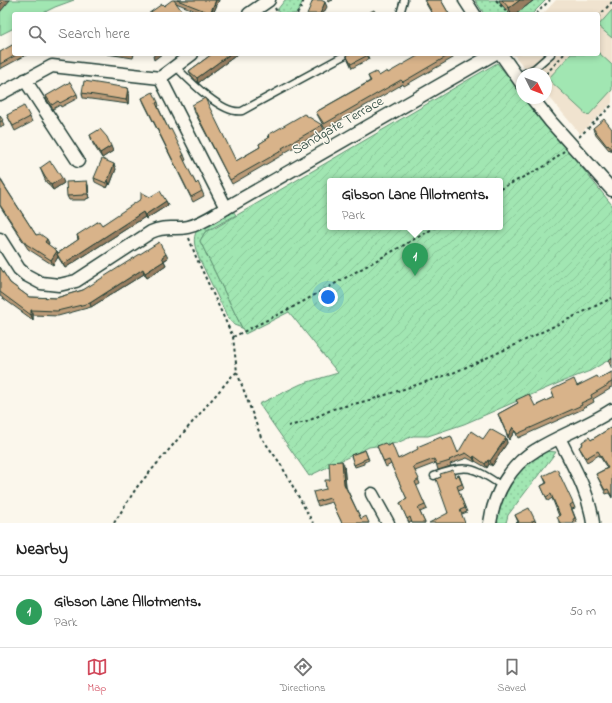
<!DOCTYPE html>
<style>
:root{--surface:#fff;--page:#f2f2f2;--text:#222;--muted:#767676;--line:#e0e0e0;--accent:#d1495b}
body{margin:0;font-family:"Indie Flower",sans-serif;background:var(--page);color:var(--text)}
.compass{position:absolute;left:516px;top:68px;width:36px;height:36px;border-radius:50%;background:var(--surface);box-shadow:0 2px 6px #0003;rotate:132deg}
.you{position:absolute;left:328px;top:297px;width:14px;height:14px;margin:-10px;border:3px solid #fff;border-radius:50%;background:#1a73e8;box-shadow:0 0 0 6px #1a73e833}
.badge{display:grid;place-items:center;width:26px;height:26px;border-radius:50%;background:var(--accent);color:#fff;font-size:13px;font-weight:700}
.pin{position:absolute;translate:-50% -33px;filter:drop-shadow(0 1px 2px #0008)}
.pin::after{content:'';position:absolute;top:21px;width:14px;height:12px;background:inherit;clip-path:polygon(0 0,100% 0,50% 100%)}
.popup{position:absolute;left:327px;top:178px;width:176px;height:52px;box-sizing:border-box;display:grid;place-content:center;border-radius:4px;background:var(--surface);filter:drop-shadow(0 1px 3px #0005);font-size:13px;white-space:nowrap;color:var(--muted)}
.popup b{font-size:15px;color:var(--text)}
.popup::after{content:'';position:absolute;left:50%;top:100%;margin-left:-8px;border:8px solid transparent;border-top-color:var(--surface)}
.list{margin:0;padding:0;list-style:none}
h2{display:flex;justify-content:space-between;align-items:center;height:52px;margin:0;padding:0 16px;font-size:17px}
h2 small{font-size:13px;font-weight:400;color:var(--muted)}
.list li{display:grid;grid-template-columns:26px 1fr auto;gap:12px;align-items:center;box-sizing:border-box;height:72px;padding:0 16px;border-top:1px solid var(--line)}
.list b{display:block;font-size:15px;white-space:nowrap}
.list p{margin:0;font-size:13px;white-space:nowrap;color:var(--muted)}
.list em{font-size:13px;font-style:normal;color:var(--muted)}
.icon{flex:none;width:22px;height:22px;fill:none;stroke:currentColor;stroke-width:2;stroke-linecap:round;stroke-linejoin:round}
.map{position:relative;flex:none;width:612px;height:523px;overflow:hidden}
.search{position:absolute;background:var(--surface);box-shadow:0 2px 6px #0003;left:12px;right:12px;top:12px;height:44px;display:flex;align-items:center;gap:10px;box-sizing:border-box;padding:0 14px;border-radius:4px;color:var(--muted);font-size:15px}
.sheet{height:124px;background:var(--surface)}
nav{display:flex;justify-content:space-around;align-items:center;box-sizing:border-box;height:56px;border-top:1px solid var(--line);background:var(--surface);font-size:11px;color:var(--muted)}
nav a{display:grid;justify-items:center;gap:2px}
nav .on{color:var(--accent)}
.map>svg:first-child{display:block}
.built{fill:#f0e3cf}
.grass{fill:url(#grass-dots);stroke:#609273}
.garden{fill:url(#garden-furrows);stroke:#609273;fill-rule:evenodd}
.pitch{fill:#a1e6b2;stroke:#609273}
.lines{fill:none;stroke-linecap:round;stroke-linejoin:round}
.lane-casing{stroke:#1f3d34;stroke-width:9}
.street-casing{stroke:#1f3d34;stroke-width:15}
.path{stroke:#1f3d34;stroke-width:2;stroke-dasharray:3 3;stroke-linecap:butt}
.lane{stroke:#fbf7ec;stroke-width:6}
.street{stroke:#fbf7ec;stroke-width:12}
.wall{fill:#ba9a77;stroke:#1f3d34}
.shaded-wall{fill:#977d61;stroke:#1f3d34}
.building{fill:#d8b38a;stroke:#1f3d34}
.labels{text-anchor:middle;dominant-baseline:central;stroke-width:3;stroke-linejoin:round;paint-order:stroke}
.street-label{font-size:14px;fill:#1f3d34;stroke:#fbf7ec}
</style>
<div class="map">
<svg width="612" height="523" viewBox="0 0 612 523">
<defs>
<pattern id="grass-dots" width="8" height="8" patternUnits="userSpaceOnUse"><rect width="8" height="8" fill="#a1e6b2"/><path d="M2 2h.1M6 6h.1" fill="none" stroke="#8ac69a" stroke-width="1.8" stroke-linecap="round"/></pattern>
<pattern id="garden-furrows" width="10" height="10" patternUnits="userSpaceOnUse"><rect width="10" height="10" fill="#a1e6b2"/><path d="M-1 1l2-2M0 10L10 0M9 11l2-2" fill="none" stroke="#8ac69a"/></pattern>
</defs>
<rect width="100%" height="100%" fill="#fbf7ec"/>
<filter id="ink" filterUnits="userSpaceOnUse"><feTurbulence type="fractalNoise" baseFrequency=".025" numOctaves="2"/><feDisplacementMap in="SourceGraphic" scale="8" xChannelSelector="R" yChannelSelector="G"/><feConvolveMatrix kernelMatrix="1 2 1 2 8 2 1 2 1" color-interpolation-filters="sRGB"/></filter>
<g filter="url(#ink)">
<!-- built -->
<polygon class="built" points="556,0 612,0 612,103 580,134 546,93 546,74 530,74 513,54 598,54 598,14 543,14"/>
<!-- grass -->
<g class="grass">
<polygon points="285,0 303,0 299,10 295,14 280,14 277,10"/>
<polygon points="475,0 546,0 532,14 484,14"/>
<path d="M233 211 236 215 205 232 200 241 242 328 234 325 228 318 198 256C195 247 192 239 197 230L227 212Z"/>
<path d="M547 451 556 452 508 515 506 523H497C500 496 519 461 547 451Z"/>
</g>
<!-- garden -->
<path class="garden" d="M497 63 522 93V98H526L612 205V358L590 371 561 382 464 424 428 436H413L397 443 369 447 309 476 259 404 301 384 338 373 289 312 245 334 200 241 205 232 215 228ZM330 181H500V227H330Z"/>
<!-- pitch -->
<g class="pitch">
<polygon points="0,0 74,0 55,7 41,14 14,14 14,28 0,35"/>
<polygon points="612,10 612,38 598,26"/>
<polygon points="598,52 612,65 612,90 588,116 548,79 571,54 598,54"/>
</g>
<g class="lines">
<defs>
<g id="lane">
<polyline points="400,14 404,0"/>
<path d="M175 66C188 79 222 115 242 111L347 54"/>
<polyline points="523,74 535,68 551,54"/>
<path d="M434 476C468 463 473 467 502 486"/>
</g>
<g id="street">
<polyline points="465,0 474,14"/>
<polyline points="249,14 269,0"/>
<polyline points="501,54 522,84"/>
<polyline points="160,78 226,208"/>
<polyline points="160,78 192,54"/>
<polyline points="25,80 78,161"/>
<polyline points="0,94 52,66 160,78"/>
<polyline points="532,98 551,122 612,190"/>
<path d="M0 239 19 269 26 275 41 283 59 285 76 281 151 232C166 225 174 230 188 227 202 224 214 215 226 208L494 54"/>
<path d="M559 438C573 466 589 492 593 523"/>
<polyline points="372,494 388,523"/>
<path d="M490 523C494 494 510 465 536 450 560 435 588 426 612 410"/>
</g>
</defs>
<!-- lane casing -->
<use href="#lane" class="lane-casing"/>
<!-- street casing -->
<use href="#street" class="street-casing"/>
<!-- path -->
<g class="path">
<polyline points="496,0 508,14"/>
<polyline points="275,8 278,14"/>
<polyline points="297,14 300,10 304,0"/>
<polyline points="536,14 550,0"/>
<polyline points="598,17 612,2"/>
<polyline points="546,74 564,54"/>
<polyline points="579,137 612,105"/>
<polyline points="500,189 547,165 564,151"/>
<polyline points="189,238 196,257 233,337 237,372 261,437 280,463 313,523"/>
<polyline points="233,337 295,306 436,227"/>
<polyline points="288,426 306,422 333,409 370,400 453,373 513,346 612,298"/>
<polyline points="114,523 137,487 232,376 237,372"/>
</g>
<!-- lane -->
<use href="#lane" class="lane"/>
<!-- street -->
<use href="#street" class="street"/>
</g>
<!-- wall -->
<g class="wall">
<polygon points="174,0 219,0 213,14 203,14 176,3 164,6"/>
<polygon points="327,0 333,0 328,2"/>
<polygon points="424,0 441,0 449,14 432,14"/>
<polygon points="499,0 534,0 516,14 510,14 501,4"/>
<polygon points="0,52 14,54 28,54 0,69"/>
<polygon points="107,54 134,54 133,58"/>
<polygon points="212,54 238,54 198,83 191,75 189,71"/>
<polygon points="261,54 273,54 272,55"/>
<polygon points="367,54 369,59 352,68 346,55"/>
<polygon points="451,54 453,58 404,86 403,84 325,129 318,116 316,112 370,81 368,76 379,76"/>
<polygon points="128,88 129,92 128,104 83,98 82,93"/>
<polygon points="77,94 78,98 61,107 60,105 53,109 47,100 46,96"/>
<polygon points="142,98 158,102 159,106 158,107 169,130 184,155 186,160 184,161 196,184 202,191 204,196 193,202 144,103"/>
<polygon points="192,105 236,161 260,147 259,144 269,138 268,135 322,125 324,130 284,153 284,154 232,184 193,109"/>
<polygon points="7,115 30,117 32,122 15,131"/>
<polygon points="0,116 4,125 0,127"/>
<polygon points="593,128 612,129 612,152 610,149 609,150 594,132"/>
<polygon points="90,135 113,151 102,158 93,144"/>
<polygon points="40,168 64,183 53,190 46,182"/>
<polygon points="116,169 110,185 109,184 107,188 95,182 94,178"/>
<polygon points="0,178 4,185 36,235 49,243 48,245 57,251 58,253 78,240 77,235 102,225 150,197 166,201 168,205 146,219 145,217 65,268 58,257 53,265 28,249 0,206"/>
<polygon points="88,185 89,198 86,199 86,200 69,200 67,196"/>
<polygon points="168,258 164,261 166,265 147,278 144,274 91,307 58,316 33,315 33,320 0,296 0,267 10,283 29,297 56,298 83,290"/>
<polygon points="612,372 612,387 609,388 610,389 593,399 594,402 583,408 583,409 518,438 515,431 509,440 498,414 518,403 516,400 535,406 554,397 551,390 577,386 599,379"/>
<polygon points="612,427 612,498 609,493 606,494 596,474 607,468 599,455 587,462 581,451 579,447 583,445 582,442 591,440"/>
<polygon points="506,438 507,443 492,466 489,464 487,468 475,461 475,462 467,458 450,464 451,466 438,470 436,463 415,471 420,484 416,486 427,509 420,512 425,523 412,523 411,522 409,523 400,503 407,499 391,464 386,467 377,446 387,446 398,459 442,439 458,453 483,439"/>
<polygon points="365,450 369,460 364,462 364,464 355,467 351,455"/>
<polygon points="344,465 346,487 361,519 369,523 342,523 332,502 318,506 316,502 326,489 330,480"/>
<polygon points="459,475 464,488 458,490 467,512 462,514 448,513 455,477"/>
<polygon points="543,476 573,503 575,508 572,509 577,522 575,523 559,523 559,516 552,498 548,501 541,486 546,483"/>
<polygon points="515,515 535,520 536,523 516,523 518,522"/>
</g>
<!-- shaded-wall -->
<g class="shaded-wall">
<polygon points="5,0 10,0 0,12 0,5"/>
<polygon points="216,0 219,0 213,14 211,14"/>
<polygon points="520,0 534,0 516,14 511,14 509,8"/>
<polygon points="325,2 327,7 323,14 320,14"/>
<polygon points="156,54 162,54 154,60 153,56"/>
<polygon points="230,54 238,54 198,83 197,78"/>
<polygon points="128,88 129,92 128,104 126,100"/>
<polygon points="111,146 113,151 102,158 100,153"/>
<polygon points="114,164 116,169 110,185 108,180"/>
<polygon points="62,178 64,183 53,190 51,185"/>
<polygon points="107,180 109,184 107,188 106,183"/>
<polygon points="87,181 88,185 89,198 88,194"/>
<polygon points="166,201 168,205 146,219 145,215"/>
<polygon points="143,212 145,217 65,268 63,264"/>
<polygon points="47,239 49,243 46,247 45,242"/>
<polygon points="57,251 59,256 57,254 58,257 53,265 51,260"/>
<polygon points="166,254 168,258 163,261 162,257"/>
<polygon points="164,261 166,265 147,278 145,273"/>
<polygon points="143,269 144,274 91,307 90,303"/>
<polygon points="31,310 33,315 33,320 31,315"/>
<polygon points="513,427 515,431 509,440 508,436"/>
<polygon points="506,438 507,443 492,466 490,461"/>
<polygon points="474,456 475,461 475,462 473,458"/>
<polygon points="488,460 489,464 487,468 485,464"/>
<polygon points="342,461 344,465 346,488 344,484"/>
</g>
<!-- building -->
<g class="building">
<polygon points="0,0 5,0 0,5"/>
<polygon points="172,0 174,0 184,14 148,14 162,4 164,6"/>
<polygon points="177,0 216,0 210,13"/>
<polygon points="313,0 321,0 325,2 320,14 307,14"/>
<polygon points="425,0 441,0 449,14 433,14"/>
<polygon points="502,0 520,0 509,8"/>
<polygon points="374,10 376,14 366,14"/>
<polygon points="14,44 14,54 18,54 0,64 0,52"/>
<polygon points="212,54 230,54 197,78 189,71"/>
<polygon points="348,54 367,54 368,55 351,64 346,55"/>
<polygon points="421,54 451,54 403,82 401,80 324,124 316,112 371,81 368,76 376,72 379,76 387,71 388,73"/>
<polygon points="84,81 128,88 126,100 82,93"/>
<polygon points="70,82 77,94 60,103 58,101 52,105 46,96"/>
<polygon points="153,92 158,102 156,103 160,112 169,130 171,129 184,155 182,156 196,184 198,182 202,191 191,197 142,98"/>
<polygon points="205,98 236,161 260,147 259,144 270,137 268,135 304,114 322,125 282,148 283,150 230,180 192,105"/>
<polygon points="24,106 30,117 13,126 7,115"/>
<polygon points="0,116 3,120 0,122"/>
<polygon points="604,119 612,129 612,150 608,145 607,146 593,128"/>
<polygon points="100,129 107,137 111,146 100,153 91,139 92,139 90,135"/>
<polygon points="102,159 114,164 108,180 107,180 106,183 94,178"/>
<polygon points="50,161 52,165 53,164 62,178 51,185 45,177 40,168"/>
<polygon points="0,178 2,181 1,181 36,235 40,234 47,239 45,242 57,251 51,260 26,244 0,205"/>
<polygon points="87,181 88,194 84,194 84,195 67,196 66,182"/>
<polygon points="160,191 166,201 145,215 143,212 63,264 57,254 79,239 77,235 99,221 102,225 141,199 141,192 150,197"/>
<polygon points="159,242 166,254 162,257 164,261 145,273 143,269 90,303 57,311 31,310 31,315 0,292 0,267 10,283 29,297 56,298 83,290"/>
<polygon points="612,358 612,369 608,360"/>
<polygon points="612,372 612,382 608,384 608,385 591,395 592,398 581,403 582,405 517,434 513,427 508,436 498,414 518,403 516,400 529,394 535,406 554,397 551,390 574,379 577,386 597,376 599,379"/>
<polygon points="612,427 612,497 608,489 605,490 596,474 608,468 598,451 586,458 579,447 583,444 582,442 589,437 591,440"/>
<polygon points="490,429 506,438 490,461 488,460 485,464 474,456 473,458 466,453 449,460 450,461 437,465 434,459 413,467 419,479 415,482 425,505 418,508 425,523 412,523 410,517 407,519 400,503 407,499 389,460 384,462 377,446 385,443 387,446 392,444 398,459 418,449 417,447 441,437 442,439 451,436 458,453 471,431 483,439"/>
<polygon points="365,450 368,458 363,460 363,461 354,465 351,455"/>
<polygon points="342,461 344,484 361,519 366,516 369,523 342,523 330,498 316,502 313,492 326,489 325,480 330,480 329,462"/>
<polygon points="557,469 573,503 570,505 575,518 573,519 574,523 560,523 557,517 560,515 551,494 546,497 541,486 547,483 543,476"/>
<polygon points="453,470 455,477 459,475 462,484 457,486 465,508 460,510 465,523 429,523 448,513 436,479 441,477 440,474"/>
<polygon points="529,508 535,520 532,521 532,523 516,523 519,522 515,515"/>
</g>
</g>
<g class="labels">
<!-- street labels -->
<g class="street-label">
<text transform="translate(338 126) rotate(-30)">Sandgate Terrace</text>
</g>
</g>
</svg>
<svg class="compass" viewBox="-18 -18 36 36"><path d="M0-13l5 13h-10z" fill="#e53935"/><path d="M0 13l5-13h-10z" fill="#767676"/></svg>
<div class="you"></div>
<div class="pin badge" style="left:415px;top:276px;background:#2e9e5b">1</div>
<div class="popup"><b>Gibson Lane Allotments.</b>Park</div>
<div class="search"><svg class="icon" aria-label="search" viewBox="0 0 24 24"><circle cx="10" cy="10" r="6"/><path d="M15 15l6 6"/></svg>Search here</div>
</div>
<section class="sheet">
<h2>Nearby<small></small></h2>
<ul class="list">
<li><span class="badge" style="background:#2e9e5b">1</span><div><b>Gibson Lane Allotments.</b><p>Park</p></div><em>50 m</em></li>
</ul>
</section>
<nav>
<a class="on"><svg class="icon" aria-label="map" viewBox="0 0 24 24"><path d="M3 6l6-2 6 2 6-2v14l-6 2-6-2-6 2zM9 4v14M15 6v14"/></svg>Map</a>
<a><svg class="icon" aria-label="directions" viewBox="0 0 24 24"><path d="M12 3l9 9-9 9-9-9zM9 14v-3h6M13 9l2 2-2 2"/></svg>Directions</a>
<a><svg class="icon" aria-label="saved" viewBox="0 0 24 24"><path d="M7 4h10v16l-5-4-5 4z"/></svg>Saved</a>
</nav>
